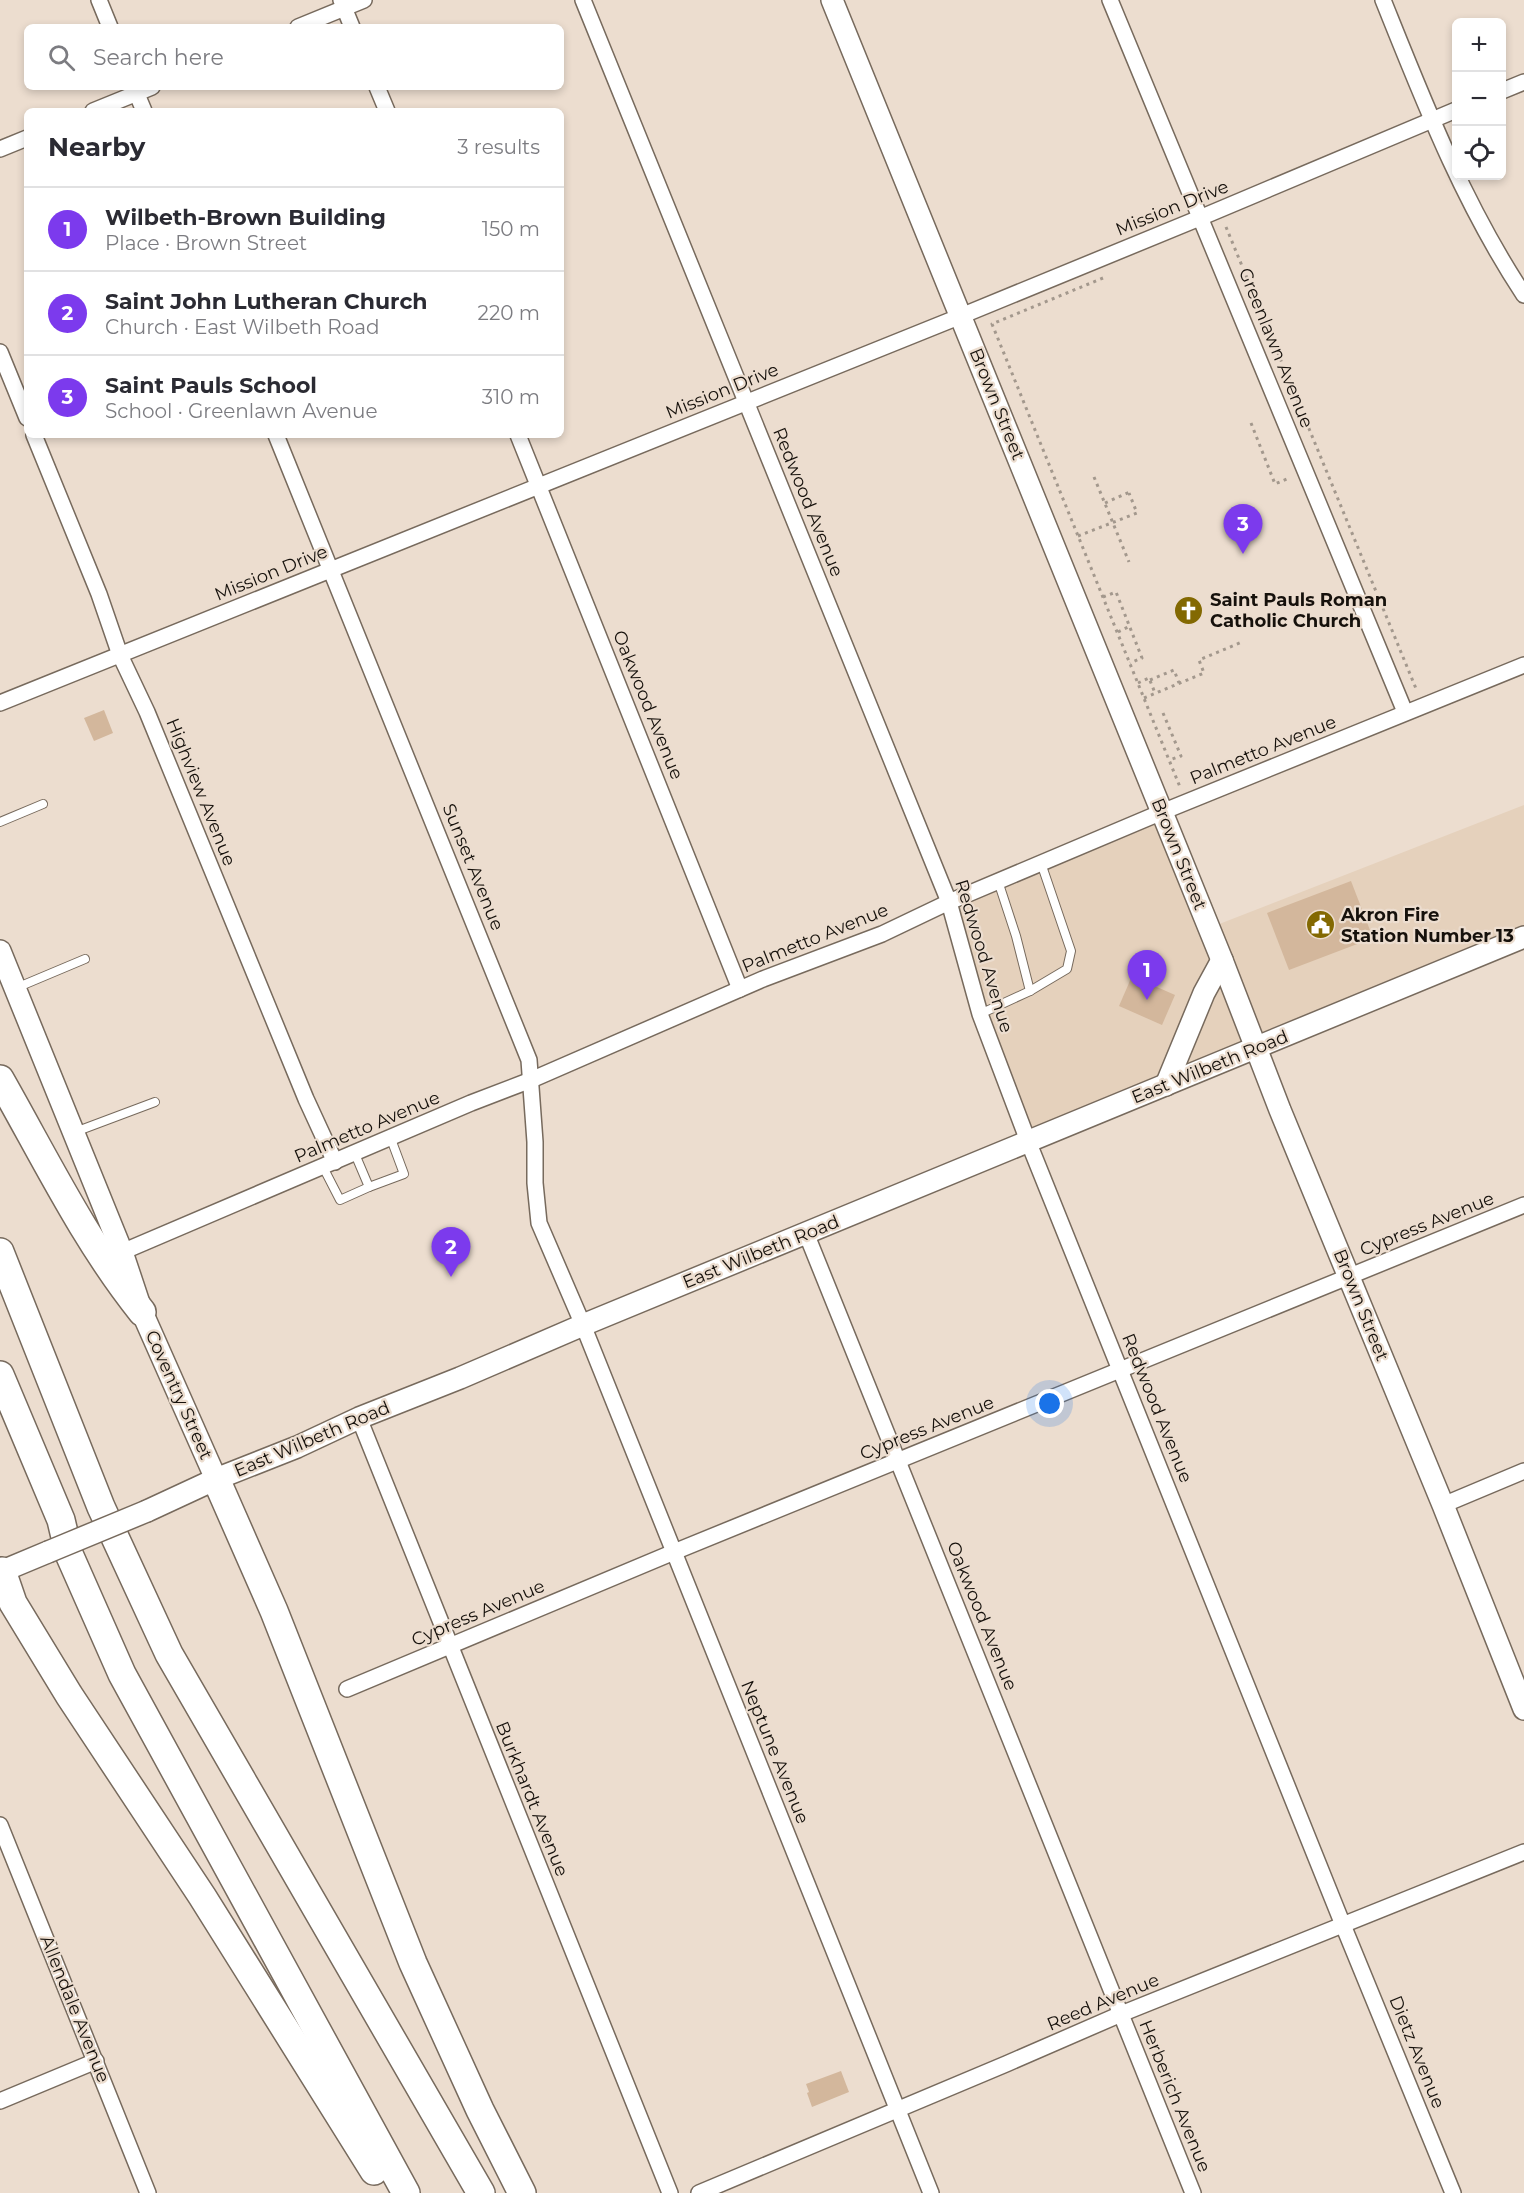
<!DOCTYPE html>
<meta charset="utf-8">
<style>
:root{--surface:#fff;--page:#f2f2f3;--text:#2b2b33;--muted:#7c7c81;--line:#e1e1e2;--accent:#7c3aed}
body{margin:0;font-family:Montserrat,sans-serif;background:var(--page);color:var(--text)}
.controls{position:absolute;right:18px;top:18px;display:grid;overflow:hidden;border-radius:9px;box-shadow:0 3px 9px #0003}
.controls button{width:54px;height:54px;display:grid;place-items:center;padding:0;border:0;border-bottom:2px solid var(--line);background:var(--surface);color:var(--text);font:30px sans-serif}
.you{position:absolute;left:1050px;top:1404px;width:21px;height:21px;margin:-15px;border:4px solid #fff;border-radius:50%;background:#1a73e8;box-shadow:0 0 0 9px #1a73e833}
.badge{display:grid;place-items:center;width:39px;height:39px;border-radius:50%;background:var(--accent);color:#fff;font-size:20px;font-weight:700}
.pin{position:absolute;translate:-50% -50px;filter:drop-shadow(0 2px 3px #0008)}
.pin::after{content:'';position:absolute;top:32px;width:21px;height:18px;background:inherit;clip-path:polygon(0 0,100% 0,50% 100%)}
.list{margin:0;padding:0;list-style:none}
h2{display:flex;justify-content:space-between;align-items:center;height:78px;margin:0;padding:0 24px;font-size:26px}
h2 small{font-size:20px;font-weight:400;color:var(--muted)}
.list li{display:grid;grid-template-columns:39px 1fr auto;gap:18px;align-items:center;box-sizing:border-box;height:84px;padding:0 24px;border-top:2px solid var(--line)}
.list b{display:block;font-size:22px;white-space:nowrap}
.list p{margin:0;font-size:20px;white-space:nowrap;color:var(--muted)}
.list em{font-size:20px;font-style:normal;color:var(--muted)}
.icon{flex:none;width:33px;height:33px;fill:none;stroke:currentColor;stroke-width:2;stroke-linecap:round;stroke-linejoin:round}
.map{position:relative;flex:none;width:1524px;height:2193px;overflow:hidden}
.search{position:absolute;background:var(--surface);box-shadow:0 3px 9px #0003;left:24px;top:24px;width:540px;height:66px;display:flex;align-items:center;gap:15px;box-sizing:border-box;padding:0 21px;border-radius:9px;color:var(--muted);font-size:22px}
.panel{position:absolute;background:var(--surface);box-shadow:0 3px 9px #0003;left:24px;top:108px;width:540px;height:330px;border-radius:9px}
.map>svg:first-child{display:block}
.built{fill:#e5d1bc}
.building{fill:#d3b79c}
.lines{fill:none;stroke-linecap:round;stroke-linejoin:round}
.service-casing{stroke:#776a5d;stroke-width:10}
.minor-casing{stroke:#776a5d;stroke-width:18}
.secondary-casing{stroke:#776a5d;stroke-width:24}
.motorway-casing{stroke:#776a5d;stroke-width:30}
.path{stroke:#a3988d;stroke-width:3;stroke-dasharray:3 4.5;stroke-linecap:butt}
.service{stroke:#fff;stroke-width:8}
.minor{stroke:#fff;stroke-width:15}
.secondary{stroke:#fff;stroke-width:21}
.motorway{stroke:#fff;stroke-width:27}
.secondary-bridge-casing{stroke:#776a5d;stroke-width:24;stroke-linecap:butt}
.secondary-bridge{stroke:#fff;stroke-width:21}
.labels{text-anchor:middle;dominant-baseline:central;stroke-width:4.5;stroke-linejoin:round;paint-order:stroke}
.street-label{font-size:18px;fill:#16110c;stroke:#ecddcf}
.poi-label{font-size:18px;font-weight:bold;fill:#16110c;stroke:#ecddcf;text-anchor:start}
</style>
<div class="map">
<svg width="1524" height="2193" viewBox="0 0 1524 2193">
<rect width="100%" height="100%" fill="#ecddcf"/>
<!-- built -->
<polygon class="built" points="1524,805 1524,937 1028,1141 949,902 1162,812 1209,928"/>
<!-- building -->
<g class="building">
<polygon points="104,710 113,733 94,741 84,718"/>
<polygon points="1351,881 1373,938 1289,970 1267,913"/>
<polygon points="1132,976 1175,995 1162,1025 1119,1006"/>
<polygon points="841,2071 849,2092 812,2107 807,2093 809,2092 806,2084"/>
</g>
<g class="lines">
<defs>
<g id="service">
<polyline points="0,822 43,804"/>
<polyline points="998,881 1016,936 1030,991"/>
<polyline points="16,988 85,959"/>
<polyline points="980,1014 1030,991 1067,969 1071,951 1041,863"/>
<polyline points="75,1132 155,1102"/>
<polyline points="355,1154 369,1187 404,1174 391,1139"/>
<polyline points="323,1167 340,1200 369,1187"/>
</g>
<g id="minor">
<polyline points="99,0 110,27"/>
<polyline points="341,0 352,27"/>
<polyline points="583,0 949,902 980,1014 1028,1141 1343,1925 1453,2193"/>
<polyline points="1110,0 1405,712"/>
<path d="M1383 0C1424 102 1463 203 1524 295"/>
<polyline points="298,27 364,0"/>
<polyline points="134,87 144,111"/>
<polyline points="377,87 387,111"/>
<polyline points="1502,91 1524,82"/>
<polyline points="93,111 152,87"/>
<polyline points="0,149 27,138"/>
<polyline points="0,352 27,418"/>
<polyline points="34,435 99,594 120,655 147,712 306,1099 335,1162"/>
<polyline points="276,435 529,1060 535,1142 535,1183 539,1223 583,1325 931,2193"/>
<polyline points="518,435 740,989"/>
<polyline points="0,703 961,316 1202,217 1456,110"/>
<polyline points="806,1233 1193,2193"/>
<polyline points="122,1252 471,1103 531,1080 763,979 882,934 949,902 1162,812 1524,665"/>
<polyline points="359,1418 670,2193"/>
<polyline points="1443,1505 1524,1471"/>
<polyline points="347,1689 674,1552 1524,1205"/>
<polyline points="0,1825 148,2193"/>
<polyline points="0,2101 96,2061"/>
<polyline points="699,2193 1006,2064 1121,2014 1524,1852"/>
</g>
<g id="secondary">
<polyline points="832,0 1222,960 1280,1110 1443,1505 1524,1709"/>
<polyline points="0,951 122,1252 142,1312 216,1479"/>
<polyline points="1166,1085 1204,993 1222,960"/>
<polyline points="147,1511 216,1479 297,1447 359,1418 460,1378 583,1325 1524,937"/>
<polyline points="0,1572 48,1552"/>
</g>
<g id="motorway">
<path d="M0 1079C45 1158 85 1241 142 1312"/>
<polyline points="0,1252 101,1507 169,1654 481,2193"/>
<polyline points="0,1375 61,1520 69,1554 122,1674 406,2193"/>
<polyline points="216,1479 274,1611 413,1963 480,2110 522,2193"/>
<polyline points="2,1571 13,1603 69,1695 202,1896 374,2171"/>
</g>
</defs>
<!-- service casing -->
<use href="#service" class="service-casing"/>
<!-- minor casing -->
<use href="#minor" class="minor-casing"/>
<!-- secondary casing -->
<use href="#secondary" class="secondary-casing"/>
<!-- motorway casing -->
<use href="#motorway" class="motorway-casing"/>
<!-- path -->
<g class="path">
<polyline points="1226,227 1417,691"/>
<polyline points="1103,278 992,324 1180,787"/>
<polyline points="1251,423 1275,484 1289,478"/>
<polyline points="1094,477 1129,562"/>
<polyline points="1105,503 1132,491"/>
<polyline points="1078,536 1137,513 1129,493"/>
<polyline points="1103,597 1116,592 1142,658 1130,663"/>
<polyline points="1118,632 1130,626"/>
<polyline points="1150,680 1174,670 1179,683"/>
<polyline points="1138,683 1149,678 1155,693"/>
<polyline points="1144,698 1204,673 1199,660 1242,642"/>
<polyline points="1163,713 1181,756 1169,760"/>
</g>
<!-- service -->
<use href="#service" class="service"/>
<!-- minor -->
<use href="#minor" class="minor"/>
<!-- secondary -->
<use href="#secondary" class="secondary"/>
<!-- motorway -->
<use href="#motorway" class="motorway"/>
<defs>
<polyline id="secondary-bridge" points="48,1552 147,1511"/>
</defs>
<!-- secondary-bridge casing -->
<use href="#secondary-bridge" class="secondary-bridge-casing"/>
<!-- secondary-bridge -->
<use href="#secondary-bridge" class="secondary-bridge"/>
</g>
<!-- icons -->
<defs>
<symbol id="church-disc" viewBox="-11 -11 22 22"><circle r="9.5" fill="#836902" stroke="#ecddcf"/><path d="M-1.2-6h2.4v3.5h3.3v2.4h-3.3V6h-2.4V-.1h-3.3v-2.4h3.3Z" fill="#fff"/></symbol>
<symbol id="civic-disc" viewBox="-11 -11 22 22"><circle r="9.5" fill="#836902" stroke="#ecddcf"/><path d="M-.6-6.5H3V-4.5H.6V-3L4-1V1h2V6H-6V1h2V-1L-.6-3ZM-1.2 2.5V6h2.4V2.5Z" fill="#fff"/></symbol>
</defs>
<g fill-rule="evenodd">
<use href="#church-disc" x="1172" y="594" width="33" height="33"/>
<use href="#civic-disc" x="1304" y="908" width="33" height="33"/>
</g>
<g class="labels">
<!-- street labels -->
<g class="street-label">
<text transform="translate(1172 208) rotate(-22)">Mission Drive</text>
<text transform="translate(1276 348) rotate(68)">Greenlawn Avenue</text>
<text transform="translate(722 391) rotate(-22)">Mission Drive</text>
<text transform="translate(997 404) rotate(68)">Brown Street</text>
<text transform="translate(808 502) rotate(68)">Redwood Avenue</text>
<text transform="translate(271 573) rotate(-22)">Mission Drive</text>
<text transform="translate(648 705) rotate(68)">Oakwood Avenue</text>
<text transform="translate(1263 750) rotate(-22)">Palmetto Avenue</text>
<text transform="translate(201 792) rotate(68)">Highview Avenue</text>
<text transform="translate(1179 854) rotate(68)">Brown Street</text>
<text transform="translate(473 867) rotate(68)">Sunset Avenue</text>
<text transform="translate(815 938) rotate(-22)">Palmetto Avenue</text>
<text transform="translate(984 956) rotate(73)">Redwood Avenue</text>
<text transform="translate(1210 1067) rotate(-22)">East Wilbeth Road</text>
<text transform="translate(367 1127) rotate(-23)">Palmetto Avenue</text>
<text transform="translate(1427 1224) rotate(-22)">Cypress Avenue</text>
<text transform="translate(761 1252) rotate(-22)">East Wilbeth Road</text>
<text transform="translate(1361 1305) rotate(68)">Brown Street</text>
<text transform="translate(179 1395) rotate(66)">Coventry Street</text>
<text transform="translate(1157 1408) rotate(68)">Redwood Avenue</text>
<text transform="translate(927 1428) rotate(-22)">Cypress Avenue</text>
<text transform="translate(312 1439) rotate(-23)">East Wilbeth Road</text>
<text transform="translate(478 1613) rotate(-23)">Cypress Avenue</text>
<text transform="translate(982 1616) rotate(68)">Oakwood Avenue</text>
<text transform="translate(775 1752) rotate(68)">Neptune Avenue</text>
<text transform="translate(532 1799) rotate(68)">Burkhardt Avenue</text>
<text transform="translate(1103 2002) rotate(-23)">Reed Avenue</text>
<text transform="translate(75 2009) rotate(68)">Allendale Avenue</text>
<text transform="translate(1417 2052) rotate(68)">Dietz Avenue</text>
<text transform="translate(1175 2096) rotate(68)">Herberich Avenue</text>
</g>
<!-- poi labels -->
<g class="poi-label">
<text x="1210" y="600">Saint Pauls Roman<tspan x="1210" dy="21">Catholic Church</tspan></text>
<text x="1341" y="915">Akron Fire<tspan x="1341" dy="21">Station Number 13</tspan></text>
</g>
</g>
</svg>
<div class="controls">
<button>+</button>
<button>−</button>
<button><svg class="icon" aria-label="locate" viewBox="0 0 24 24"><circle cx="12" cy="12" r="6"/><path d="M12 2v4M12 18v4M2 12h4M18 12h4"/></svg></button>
</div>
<div class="you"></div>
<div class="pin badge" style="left:1147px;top:1000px">1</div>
<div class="pin badge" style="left:451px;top:1277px">2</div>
<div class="pin badge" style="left:1243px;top:554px">3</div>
<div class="search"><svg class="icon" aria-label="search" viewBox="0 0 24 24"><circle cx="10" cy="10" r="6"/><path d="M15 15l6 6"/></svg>Search here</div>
<section class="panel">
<h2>Nearby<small>3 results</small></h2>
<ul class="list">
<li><span class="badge">1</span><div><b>Wilbeth-Brown Building</b><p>Place · Brown Street</p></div><em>150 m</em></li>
<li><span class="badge">2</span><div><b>Saint John Lutheran Church</b><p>Church · East Wilbeth Road</p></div><em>220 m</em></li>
<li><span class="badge">3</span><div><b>Saint Pauls School</b><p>School · Greenlawn Avenue</p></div><em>310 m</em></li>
</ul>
</section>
</div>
